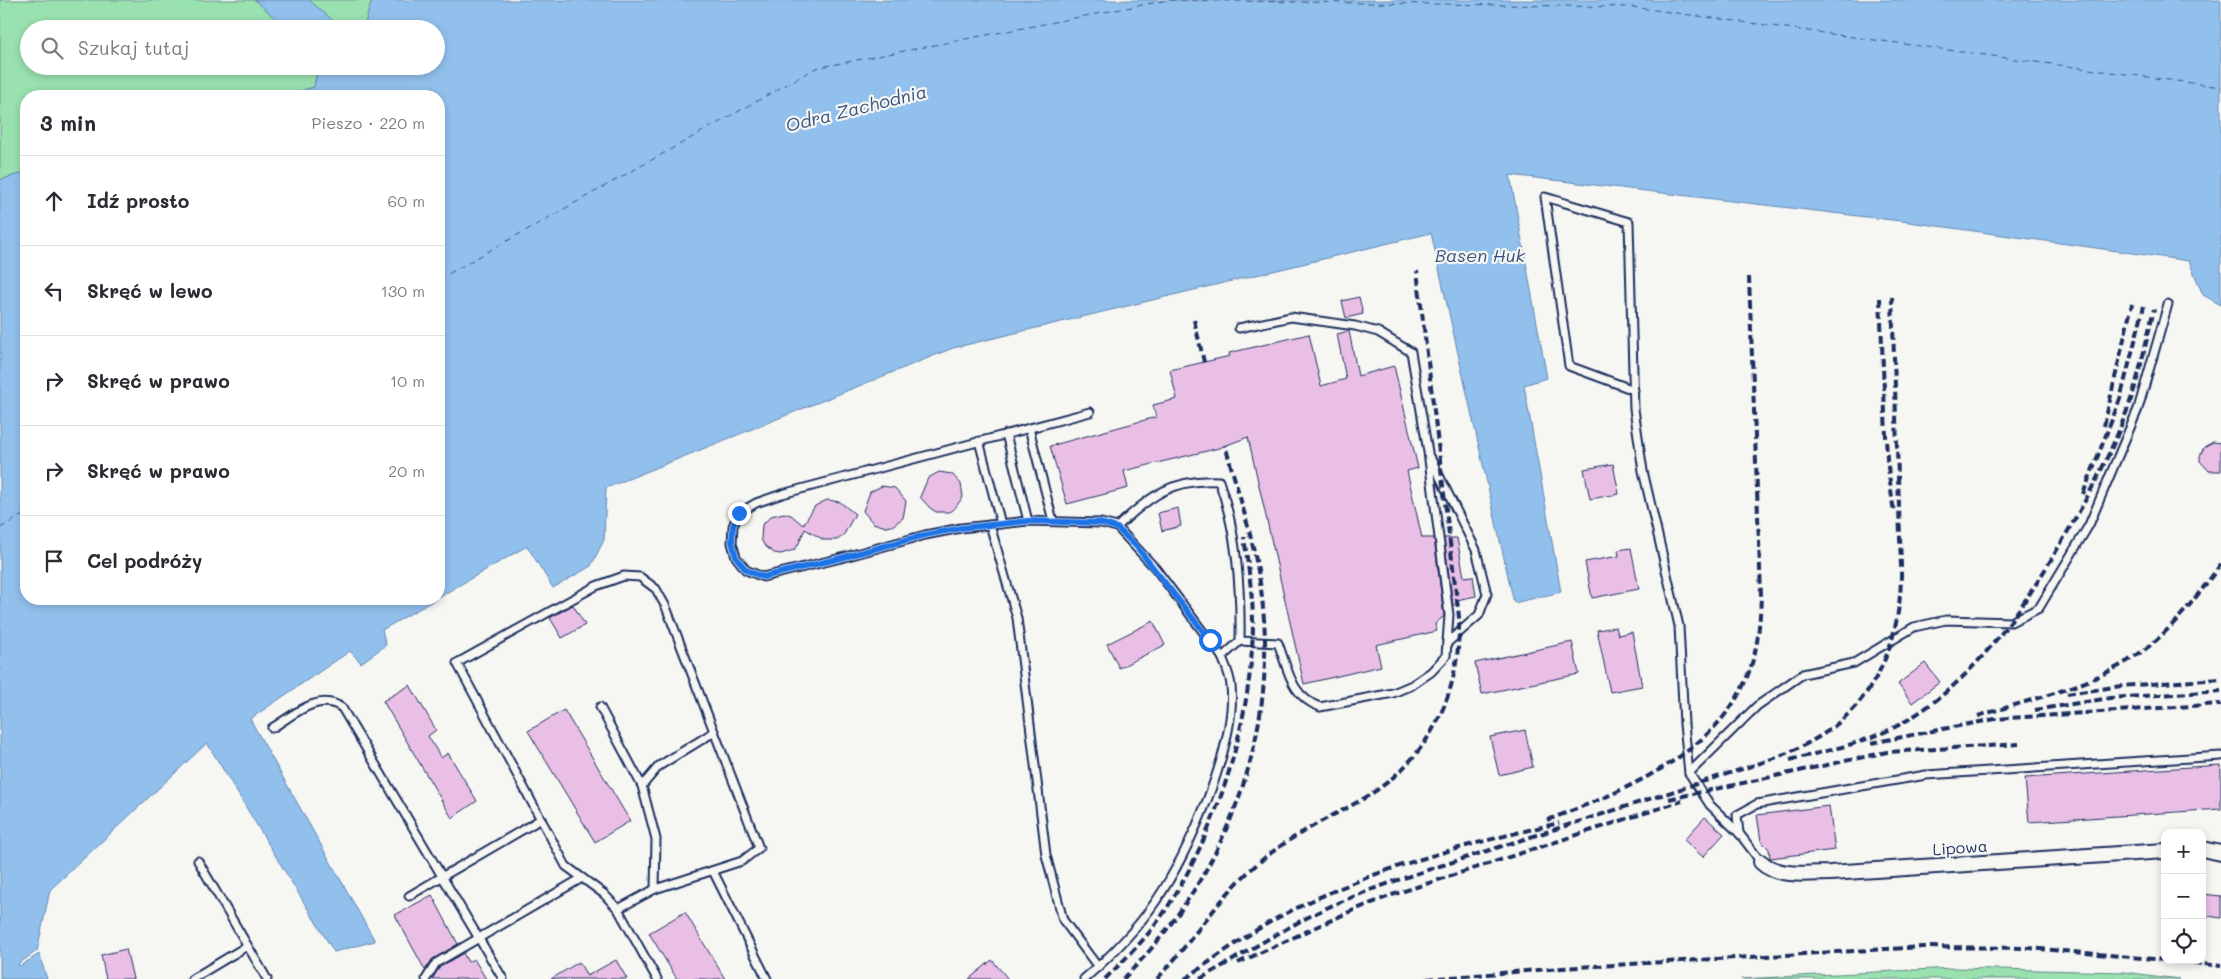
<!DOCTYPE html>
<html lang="pl">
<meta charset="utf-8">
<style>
:root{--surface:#fff;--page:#f2f2f3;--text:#2b2b33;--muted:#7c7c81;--line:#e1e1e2}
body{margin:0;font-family:Mali,sans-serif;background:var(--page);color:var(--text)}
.controls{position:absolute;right:15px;bottom:15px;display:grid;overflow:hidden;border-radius:10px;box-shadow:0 2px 8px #0003}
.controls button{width:45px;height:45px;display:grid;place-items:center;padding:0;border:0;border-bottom:1px solid var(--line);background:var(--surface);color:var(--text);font:25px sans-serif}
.stop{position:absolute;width:15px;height:15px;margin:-11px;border:4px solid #1a73e8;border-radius:50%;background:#fff}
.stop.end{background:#1a73e8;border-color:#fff;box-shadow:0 1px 5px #0008}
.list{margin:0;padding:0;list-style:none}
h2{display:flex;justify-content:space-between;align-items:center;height:65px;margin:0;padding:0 20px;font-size:21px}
h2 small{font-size:16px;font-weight:400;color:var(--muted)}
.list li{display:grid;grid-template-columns:32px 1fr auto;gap:15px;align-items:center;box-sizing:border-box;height:90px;padding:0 20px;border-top:1px solid var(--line)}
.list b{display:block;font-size:19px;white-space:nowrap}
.list em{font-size:16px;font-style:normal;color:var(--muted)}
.icon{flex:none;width:28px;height:28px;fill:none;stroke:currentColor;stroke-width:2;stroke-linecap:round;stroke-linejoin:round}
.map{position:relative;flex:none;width:2221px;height:979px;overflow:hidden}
.search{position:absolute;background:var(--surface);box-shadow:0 2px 8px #0003;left:20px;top:20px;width:425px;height:55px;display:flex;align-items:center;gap:12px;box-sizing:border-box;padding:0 18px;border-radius:28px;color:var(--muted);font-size:19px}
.panel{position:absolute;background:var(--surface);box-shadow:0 2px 8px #0003;left:20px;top:90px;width:425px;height:515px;border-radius:20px}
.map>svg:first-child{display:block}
.green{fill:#99e1af;stroke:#5a8886}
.water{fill:#91c0ec;stroke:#6286b3}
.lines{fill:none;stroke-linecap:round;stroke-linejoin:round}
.ferry{stroke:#385382;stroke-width:1;stroke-dasharray:6 5;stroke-linecap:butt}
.building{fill:#eabfe6;stroke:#1b2f5e}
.lane-casing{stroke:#1b2f5e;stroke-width:11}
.street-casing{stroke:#1b2f5e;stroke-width:18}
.lane{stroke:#f6f6f2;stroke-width:7}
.street{stroke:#f6f6f2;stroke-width:14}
.rail{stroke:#1b2f5e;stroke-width:4;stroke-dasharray:8 4;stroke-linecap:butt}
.route{stroke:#1a73e8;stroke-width:6}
.labels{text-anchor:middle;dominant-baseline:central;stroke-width:4.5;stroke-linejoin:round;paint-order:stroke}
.street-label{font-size:16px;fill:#1b2f5e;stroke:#f6f6f2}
.water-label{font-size:18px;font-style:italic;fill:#385382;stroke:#f6f6f2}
</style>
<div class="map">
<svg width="2221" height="979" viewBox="0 0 2221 979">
<rect width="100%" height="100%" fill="#f6f6f2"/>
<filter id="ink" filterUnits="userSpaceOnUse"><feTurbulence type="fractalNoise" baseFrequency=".02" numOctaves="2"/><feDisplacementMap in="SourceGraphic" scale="10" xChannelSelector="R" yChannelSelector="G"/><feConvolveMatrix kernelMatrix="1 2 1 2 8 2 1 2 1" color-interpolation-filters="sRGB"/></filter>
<g filter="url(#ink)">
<!-- green -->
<g class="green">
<polygon points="0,0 372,0 364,27 357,29 29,29 29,66 318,66 314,87 283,96 26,96 26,172 0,180"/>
<polygon points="1953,968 2124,972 2179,979 1741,979"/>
</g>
<!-- water -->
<g class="water">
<polygon points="255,0 309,0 343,29 287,29"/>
<polygon points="372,0 2221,0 2221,305 2203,295 2189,261 1909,222 1510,175 1547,378 1524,385 1561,592 1514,603 1431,233 953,348 606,488 604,540 591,566 553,588 527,546 439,597 439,96 283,96 314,87 318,66 436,66 436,29 357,29 364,27"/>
<polygon points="26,172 26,599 436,599 382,630 386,645 361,663 350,651 250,719 375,941 334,952 207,743 50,890 37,951 18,964 20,966 39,954 47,979 0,979 0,180"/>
</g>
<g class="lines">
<!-- ferry -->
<g class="ferry">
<polyline points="439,279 816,68 1168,0 1632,7 2221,87"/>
<polyline points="0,528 26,513"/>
</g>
</g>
<!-- building -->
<g class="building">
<polygon points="1359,297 1363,314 1346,318 1342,301"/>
<polygon points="1349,331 1358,376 1394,366 1418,468 1407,471 1422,538 1434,538 1444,616 1435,624 1437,631 1376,645 1381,666 1304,684 1248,437 1219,448 1124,471 1128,488 1067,504 1050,446 1156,417 1153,405 1177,399 1170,370 1230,356 1229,353 1309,334 1321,386 1346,379 1337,334"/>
<polygon points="2213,442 2221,443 2221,471 2209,471 2200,461 2200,456 2204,447"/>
<polygon points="1613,464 1619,494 1590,499 1584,469"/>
<polygon points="939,472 952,474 961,484 963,497 955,508 949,512 936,512 930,508 920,497 928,478"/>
<polygon points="882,486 895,488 906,501 903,518 892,526 886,527 873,523 863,511 870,492"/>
<polygon points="827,500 840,502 855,514 843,536 837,540 824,540 805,529 798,545 794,550 781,554 774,553 764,545 761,539 762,525 771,516 784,513 791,515 803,525 815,506"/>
<polygon points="1178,508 1181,526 1162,531 1158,513"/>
<polygon points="1444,538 1457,538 1464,577 1473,576 1476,596 1461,599 1453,606"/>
<polygon points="1631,548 1639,589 1592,598 1585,562 1619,556 1618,550"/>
<polygon points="573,605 585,625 562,638 550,618"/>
<polygon points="1153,621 1165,645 1119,668 1107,644"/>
<polygon points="1616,627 1618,635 1632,632 1642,686 1610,692 1597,630"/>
<polygon points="1572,642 1579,674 1482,694 1475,663"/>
<polygon points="1925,663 1940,682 1912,703 1898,684"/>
<polygon points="410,685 436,730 428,736 441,758 448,753 477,801 452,818 383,701"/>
<polygon points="564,710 630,821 595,842 528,731"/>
<polygon points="1525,730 1533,767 1499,775 1490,737"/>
<polygon points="2221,765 2221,809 2029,822 2025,778"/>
<polygon points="1829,806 1835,850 1770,858 1769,849 1761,841 1757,815"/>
<polygon points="1705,817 1724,834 1703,857 1684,840"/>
<polygon points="2202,894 2221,896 2221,918 2202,915"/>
<polygon points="432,895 458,944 433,959 425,970 395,915"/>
<polygon points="685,912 725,979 677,979 649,933"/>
<polygon points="126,949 133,979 106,979 101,955"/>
<polygon points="463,953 468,962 474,959 486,979 432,979 440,967"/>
<polygon points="616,960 627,979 551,979 579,962 587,976"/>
<polygon points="992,960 1008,979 969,979"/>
</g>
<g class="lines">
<defs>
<g id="lane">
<path d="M1239 328 1291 317 1355 326 1378 332 1411 352 1428 452 1449 615 1446 656 1431 672 1412 685 1393 693 1320 707C1291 697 1288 669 1278 643L1240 641"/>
<polyline points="1634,390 1569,366 1545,197 1629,222 1634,409 1643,471 1679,626 1684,724 1689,773 1710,805 1739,833"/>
<polyline points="1029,428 1053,521"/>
<polyline points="1006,434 1028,521"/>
<polyline points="979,441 1001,524"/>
<polyline points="1431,459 1476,550 1487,594 1479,615 1447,643"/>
<polyline points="990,525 1017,618 1046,855 1063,920 1098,967"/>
<path d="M1117 527C1149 497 1172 478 1219 481 1237 531 1241 587 1240 641L1222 657"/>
<polyline points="600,707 642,786 656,839 655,889"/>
<path d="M272 728C292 716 319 691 342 708L503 979"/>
<polyline points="1689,773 1757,706 1803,674 1854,663 1914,627 1946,620 2011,622 2039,608 2089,525 2138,409 2168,304"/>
<polyline points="642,786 659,766 714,732"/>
<polyline points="198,861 267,979"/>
<polyline points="1761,862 1739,833 1737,815 1757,804 1926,775 2221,756"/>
<polyline points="713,871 767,979"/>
<polyline points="409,896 541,819"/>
<polyline points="618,909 655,889 742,861 759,848 666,607 656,589 640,577 624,576 596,586 457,663 566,866 604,894 618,909 657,979"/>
<polyline points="192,979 247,946"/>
<polyline points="426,979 436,963 582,878"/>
<path d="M1084 979C1111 956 1136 930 1156 901 1189 853 1237 745 1231 686 1230 675 1226 667 1222 657L1156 569 1117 527 1101 523 1028 521 961 528 925 535 841 558 763 577 746 570 736 557 732 543 733 526 739 513 756 503 782 494 1090 412"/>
</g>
<g id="street">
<polyline points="2202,849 2221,853"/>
<path d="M1761 862C1777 878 1810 873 1830 873L2165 851"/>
</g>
</defs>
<!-- lane casing -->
<use href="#lane" class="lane-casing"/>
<!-- street casing -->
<use href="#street" class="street-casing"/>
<!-- lane -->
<use href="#lane" class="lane"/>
<!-- street -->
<use href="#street" class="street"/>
<!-- rail -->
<g class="rail">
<polyline points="1880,298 1887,459 1894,513"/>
<polyline points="1194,320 1204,362"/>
<polyline points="2104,426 2132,304"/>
<polyline points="2083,494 2120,399 2144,306"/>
<polyline points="2067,694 2121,686 2221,679"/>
<polyline points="2035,710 2110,698 2221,691"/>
<path d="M1978 716C2038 697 2104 684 2153 643 2180 620 2200 592 2221 564"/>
<polyline points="1871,743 1995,719 2221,704"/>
<path d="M1790 760C1825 751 1862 744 1895 727 1974 685 2024 607 2068 531 2092 490 2113 449 2129 405 2140 374 2146 341 2154 309"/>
<polyline points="1669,799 1887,752 2019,744"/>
<path d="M1547 820C1620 793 1716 755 1747 677 1758 651 1760 623 1761 595L1749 277"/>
<polyline points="2169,960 2221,966"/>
<polyline points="1238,963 1349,912 1392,895 1682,801"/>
<path d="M1105 979C1125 959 1147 938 1163 914 1217 833 1252 721 1253 624 1253 595 1248 566 1244 537"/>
<path d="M1123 979C1220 883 1277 745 1263 608 1259 555 1239 496 1225 445"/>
<path d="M1157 979C1193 941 1221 893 1262 860 1292 835 1329 818 1363 799 1430 759 1461 694 1459 617L1417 271"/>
<path d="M1185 979C1218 956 1251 931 1287 913 1371 869 1467 844 1559 823"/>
<path d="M1200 979C1244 954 1287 926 1333 905 1373 888 1414 874 1456 861 1536 835 1616 810 1696 784 1742 768 1793 757 1832 728 1884 688 1902 629 1901 566L1892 297"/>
<polyline points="1427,979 1562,968 1922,947 2029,948 2165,960"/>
</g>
</g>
</g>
<g class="lines" filter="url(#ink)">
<!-- route -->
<polyline class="route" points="739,513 733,526 732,542 736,557 746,570 763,577 841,558 925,535 961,528 1028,521 1101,523 1117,528 1136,546 1210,640"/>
</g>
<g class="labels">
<!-- street labels -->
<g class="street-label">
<text transform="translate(1960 847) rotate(-4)">Lipowa</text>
</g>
<!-- water labels -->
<g class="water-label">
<text transform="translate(856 108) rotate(-14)">Odra Zachodnia</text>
<text x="1480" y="255">Basen Huk</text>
</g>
</g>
</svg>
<div class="controls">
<button>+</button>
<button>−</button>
<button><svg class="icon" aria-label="locate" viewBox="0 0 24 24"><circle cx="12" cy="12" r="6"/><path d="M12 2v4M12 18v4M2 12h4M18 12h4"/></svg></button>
</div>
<div class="stop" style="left:1210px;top:640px"></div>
<div class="stop end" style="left:739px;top:513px"></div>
<div class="search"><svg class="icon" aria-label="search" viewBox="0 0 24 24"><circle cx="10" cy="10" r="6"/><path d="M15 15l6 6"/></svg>Szukaj tutaj</div>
<section class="panel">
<h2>3 min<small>Pieszo · 220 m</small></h2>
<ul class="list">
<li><svg class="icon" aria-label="ahead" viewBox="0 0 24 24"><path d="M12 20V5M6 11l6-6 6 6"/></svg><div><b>Idź prosto</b></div><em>60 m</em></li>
<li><svg class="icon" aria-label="left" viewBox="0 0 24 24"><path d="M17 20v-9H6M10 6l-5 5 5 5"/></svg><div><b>Skręć w lewo</b></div><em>130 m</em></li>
<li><svg class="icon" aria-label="right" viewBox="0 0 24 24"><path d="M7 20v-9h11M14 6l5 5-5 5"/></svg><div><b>Skręć w prawo</b></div><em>10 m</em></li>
<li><svg class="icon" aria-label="right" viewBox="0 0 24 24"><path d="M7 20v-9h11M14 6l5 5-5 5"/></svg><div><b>Skręć w prawo</b></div><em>20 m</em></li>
<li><svg class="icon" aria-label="arrive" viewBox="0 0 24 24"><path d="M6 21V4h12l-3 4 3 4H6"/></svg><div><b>Cel podróży</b></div></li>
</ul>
</section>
</div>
